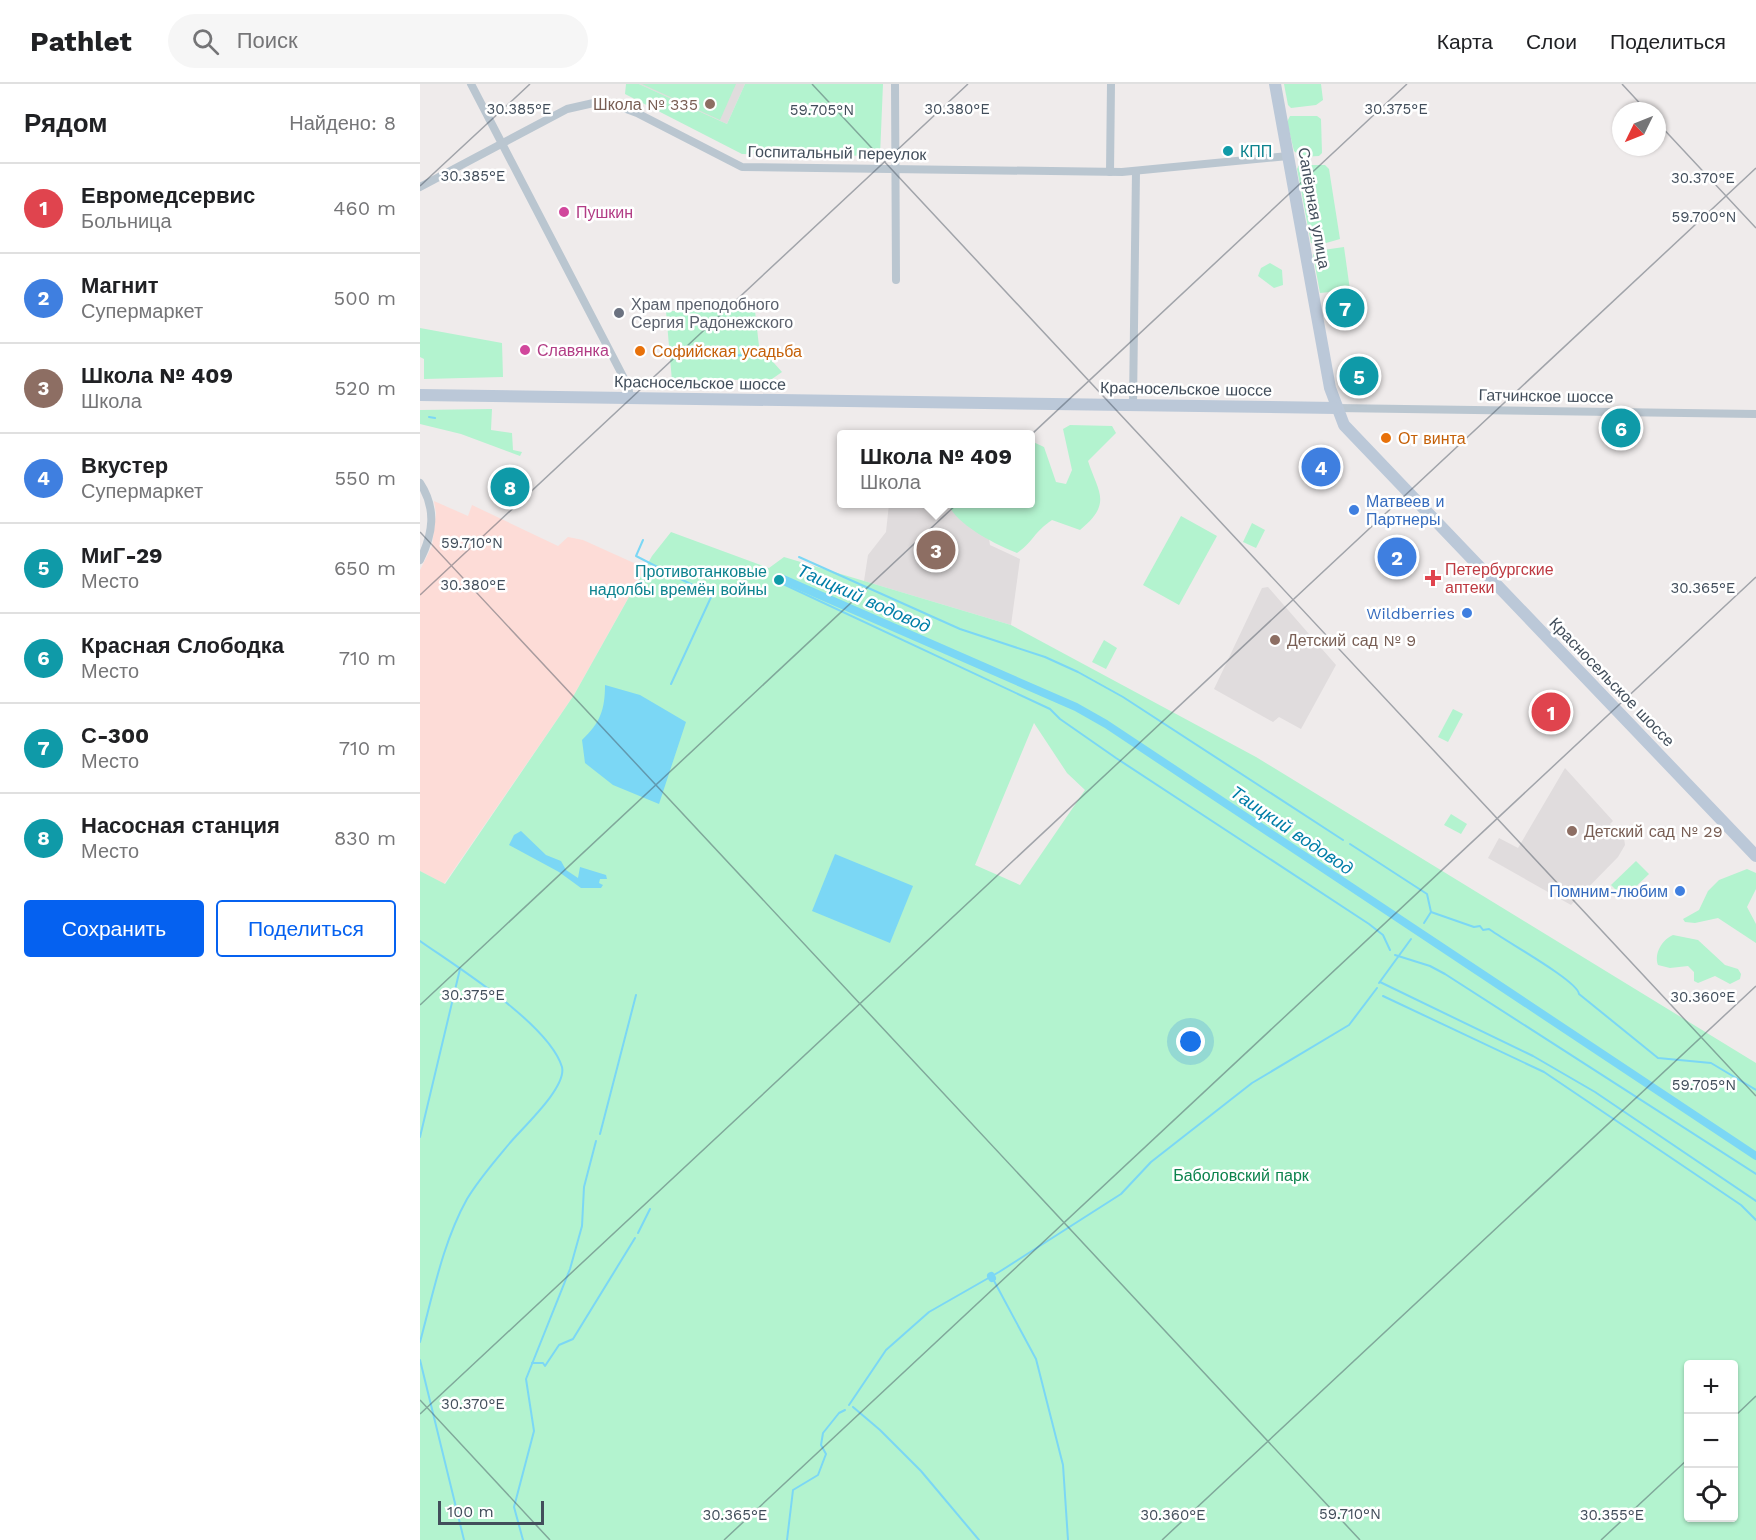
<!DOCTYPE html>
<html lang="ru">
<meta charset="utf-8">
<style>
:root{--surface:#fff;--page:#f6f6f6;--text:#202124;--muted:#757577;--line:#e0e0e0;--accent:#0561f0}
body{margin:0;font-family:"Work Sans",sans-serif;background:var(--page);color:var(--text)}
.controls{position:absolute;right:18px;bottom:18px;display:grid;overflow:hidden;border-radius:6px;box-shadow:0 2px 4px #0004}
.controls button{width:54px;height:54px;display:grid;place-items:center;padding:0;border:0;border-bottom:2px solid var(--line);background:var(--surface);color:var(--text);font:30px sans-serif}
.compass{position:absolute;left:1192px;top:18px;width:54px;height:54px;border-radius:50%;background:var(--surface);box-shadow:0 2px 4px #0004;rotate:227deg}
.scale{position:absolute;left:18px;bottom:15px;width:106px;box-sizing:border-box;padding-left:6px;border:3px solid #424e5b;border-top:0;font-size:16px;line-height:21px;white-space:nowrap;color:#424e5b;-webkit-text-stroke:4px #fff;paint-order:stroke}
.you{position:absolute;left:771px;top:958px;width:21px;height:21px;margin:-15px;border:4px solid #fff;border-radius:50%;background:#1a73e8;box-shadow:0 0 0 9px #1a73e833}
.badge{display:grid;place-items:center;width:39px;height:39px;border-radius:50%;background:var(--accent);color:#fff;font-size:20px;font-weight:700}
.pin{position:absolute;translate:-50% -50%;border:3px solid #fff;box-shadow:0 2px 6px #0006}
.popup{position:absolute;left:417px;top:346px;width:198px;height:78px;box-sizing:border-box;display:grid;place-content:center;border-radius:6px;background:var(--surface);filter:drop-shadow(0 2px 4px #0005);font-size:20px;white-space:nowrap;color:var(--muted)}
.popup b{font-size:22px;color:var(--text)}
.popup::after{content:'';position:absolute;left:50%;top:100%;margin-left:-12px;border:12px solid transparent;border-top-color:var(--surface)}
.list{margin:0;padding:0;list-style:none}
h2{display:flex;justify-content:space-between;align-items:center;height:78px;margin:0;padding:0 24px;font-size:26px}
h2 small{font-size:20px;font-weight:400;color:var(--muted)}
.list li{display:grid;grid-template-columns:39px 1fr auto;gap:18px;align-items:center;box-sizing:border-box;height:90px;padding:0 24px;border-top:2px solid var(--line)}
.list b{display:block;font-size:22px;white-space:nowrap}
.list p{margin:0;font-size:20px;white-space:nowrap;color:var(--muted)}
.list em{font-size:20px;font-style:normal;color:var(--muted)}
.actions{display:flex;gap:12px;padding:18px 24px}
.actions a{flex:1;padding:14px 0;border:2px solid var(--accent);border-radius:6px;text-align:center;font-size:21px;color:var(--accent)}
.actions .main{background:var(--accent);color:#fff}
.icon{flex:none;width:33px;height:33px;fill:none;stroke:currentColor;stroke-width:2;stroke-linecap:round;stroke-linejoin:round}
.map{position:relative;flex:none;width:1336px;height:1456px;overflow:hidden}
header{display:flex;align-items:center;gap:36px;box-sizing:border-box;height:84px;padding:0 30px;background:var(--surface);border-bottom:2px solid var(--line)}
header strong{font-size:28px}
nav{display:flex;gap:33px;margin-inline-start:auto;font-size:21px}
.search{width:420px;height:54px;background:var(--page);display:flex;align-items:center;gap:15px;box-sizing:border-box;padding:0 21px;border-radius:33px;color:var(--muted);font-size:22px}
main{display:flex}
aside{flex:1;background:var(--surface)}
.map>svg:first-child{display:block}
.education{fill:#e0dcdd}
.medical{fill:#fddcd7}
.green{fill:#b3f3cf;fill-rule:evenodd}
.water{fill:#7bd7f5}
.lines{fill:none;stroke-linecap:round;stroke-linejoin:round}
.stream{stroke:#7bd7f5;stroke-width:2}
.canal{stroke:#7bd7f5;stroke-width:8}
.street{stroke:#bac6d0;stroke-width:8}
.secondary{stroke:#bbc8d8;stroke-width:12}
.ticks{fill:none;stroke:#424e5b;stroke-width:1.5;stroke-opacity:0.45}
.education-dot{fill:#8d6e63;stroke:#fff;stroke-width:2}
.culture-dot{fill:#0f9aa8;stroke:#fff;stroke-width:2}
.hotel-dot{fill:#d1479c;stroke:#fff;stroke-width:2}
.worship-dot{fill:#6b7280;stroke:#fff;stroke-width:2}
.food-dot{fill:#e8710a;stroke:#fff;stroke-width:2}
.shop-dot{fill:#3f7fe0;stroke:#fff;stroke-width:2}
.health-dot{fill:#e0444e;stroke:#fff;stroke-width:2}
.labels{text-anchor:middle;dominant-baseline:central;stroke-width:5;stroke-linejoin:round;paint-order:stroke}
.education-label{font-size:16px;fill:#785e54;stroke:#fff;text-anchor:start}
.culture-label{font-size:16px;fill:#0d838f;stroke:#fff;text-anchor:start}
.street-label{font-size:16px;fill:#424e5b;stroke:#fff}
.hotel-label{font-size:16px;fill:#b23c85;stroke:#fff;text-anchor:start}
.worship-label{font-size:16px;fill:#5b616d;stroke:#fff;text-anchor:start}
.food-label{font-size:16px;fill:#c56008;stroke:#fff;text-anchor:start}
.shop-label{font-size:16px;fill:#366cbe;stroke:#fff;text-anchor:end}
.health-label{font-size:16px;fill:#be3a42;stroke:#fff;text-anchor:start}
.park-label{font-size:16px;fill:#0c834d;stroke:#fff}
.water-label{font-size:18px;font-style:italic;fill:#017ea8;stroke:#fff}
.ticks-label{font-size:15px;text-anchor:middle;fill:#424e5b;stroke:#fff;stroke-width:5;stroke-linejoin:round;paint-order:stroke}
</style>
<header>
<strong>Pathlet</strong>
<div class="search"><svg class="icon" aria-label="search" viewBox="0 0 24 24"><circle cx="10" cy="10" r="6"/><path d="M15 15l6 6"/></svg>Поиск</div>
<nav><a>Карта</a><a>Слои</a><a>Поделиться</a></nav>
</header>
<main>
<aside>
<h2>Рядом<small>Найдено: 8</small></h2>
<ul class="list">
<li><span class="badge" style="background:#e0444e">1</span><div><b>Евромедсервис</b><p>Больница</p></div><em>460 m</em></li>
<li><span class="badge" style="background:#3f7fe0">2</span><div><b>Магнит</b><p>Супермаркет</p></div><em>500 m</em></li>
<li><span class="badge" style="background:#8d6e63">3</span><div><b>Школа № 409</b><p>Школа</p></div><em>520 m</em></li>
<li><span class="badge" style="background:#3f7fe0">4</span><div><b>Вкустер</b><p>Супермаркет</p></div><em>550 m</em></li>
<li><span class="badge" style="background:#0f9aa8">5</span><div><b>МиГ-29</b><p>Место</p></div><em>650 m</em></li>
<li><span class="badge" style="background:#0f9aa8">6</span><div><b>Красная Слободка</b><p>Место</p></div><em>710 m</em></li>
<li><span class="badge" style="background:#0f9aa8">7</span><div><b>С-300</b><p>Место</p></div><em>710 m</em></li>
<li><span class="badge" style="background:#0f9aa8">8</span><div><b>Насосная станция</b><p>Место</p></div><em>830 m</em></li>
</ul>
<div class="actions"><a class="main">Сохранить</a><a>Поделиться</a></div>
</aside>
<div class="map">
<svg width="1336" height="1456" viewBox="0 0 1336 1456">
<rect width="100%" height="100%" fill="#efebeb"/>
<!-- education -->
<g class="education">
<polygon points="219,0 361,0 325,0 307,40"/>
<polygon points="469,420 529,420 565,429 570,461 600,475 591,541 444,497 448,471 466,448"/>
<polygon points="848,503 916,581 881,645 859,633 853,638 794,605 842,504"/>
<polygon points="1145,684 1193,737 1190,740 1204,754 1205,761 1198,773 1151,821 1068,774 1079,754 1098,764"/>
</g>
<!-- medical -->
<polygon class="medical" points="14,417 48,432 52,421 138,462 148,453 163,456 225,484 154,611 24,800 0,787 0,486 12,462 16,429"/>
<!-- green -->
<g class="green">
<polygon points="206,0 219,0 307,40 325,0 463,0 460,72 322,70 205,10"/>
<polygon points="222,0 316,0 300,36"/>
<polygon points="864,0 901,0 903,16 896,21 871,24 868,21"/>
<polygon points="870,32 897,32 901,35 902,69 899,72 881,73 874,67 867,38"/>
<polygon points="879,81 905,81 909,85 920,155 899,161 891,159 877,85"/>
<polygon points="924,163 930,206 900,209 893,171 896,167"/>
<polygon points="850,179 862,186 863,201 854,204 838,192 841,184"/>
<polygon points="246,227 335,227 339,262 362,288 352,295 252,297"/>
<polygon points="0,244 82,259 83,293 4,295 4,275 0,273"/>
<polygon points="72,325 71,346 92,349 93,366 102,368 100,372 41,350 0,340 0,326"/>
<path d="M650 341 692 342 696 349 668 377C678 408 693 419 660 446L632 436C614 448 613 458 597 469 575 460 538 442 528 420H610L611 357 624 363 636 398 646 400 652 386 643 345Z"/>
<polygon points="761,432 797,452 759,521 723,501"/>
<polygon points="832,439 845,446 836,464 823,458"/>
<path d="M251 448 349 484 364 473 591 541 836 673 1336 979V1456H0V787L25 800 154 611 232 472ZM614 639 647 689 665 706 600 801 555 781ZM1268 1280H1314V1434H1268Z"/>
<polygon points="684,556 697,564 686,585 672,578"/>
<polygon points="1033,625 1043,630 1028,658 1018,653"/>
<polygon points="1031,730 1047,740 1041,750 1024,741"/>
<polygon points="1216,777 1229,790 1204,814 1191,801"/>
<polygon points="1327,785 1336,789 1336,805 1327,823 1336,840 1336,859 1298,834 1275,839 1265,838 1263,835 1279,826 1288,807 1299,796"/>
<path d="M1253 851 1278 856 1305 881 1318 885 1321 890 1320 895 1310 900 1295 892 1278 899 1274 897V888L1268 882 1250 884 1238 881C1234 869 1242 856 1253 851Z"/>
</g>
<!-- water -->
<g class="water">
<path d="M185 601 220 611 266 638 239 720 193 701 165 679 162 656C180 639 185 626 185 601Z"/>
<polygon points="101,747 126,771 141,777 146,786 158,794 160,783 186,791 187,795 180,795 179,799 183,801 181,804 161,804 139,788 89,761 94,751"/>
<polygon points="415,770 493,802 470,859 392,827"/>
</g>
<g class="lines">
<!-- stream -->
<g class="stream">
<polyline points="252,273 332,271"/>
<polyline points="9,333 15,334"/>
<polyline points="223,456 216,472 292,511 251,600"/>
<polyline points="379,473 540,545 625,573 658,588 703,613 923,756"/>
<polyline points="361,499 630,625 640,635 696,674 949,840 963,851 970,866"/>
<polyline points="930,760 1007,810 1011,828 1004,839"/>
<path d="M1011 828 1054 843 1060 842 1063 846 1069 845C1085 857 1158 897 1159 910L1238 974 1291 979 1336 1006"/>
<path d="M0 857C37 883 129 940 142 983 147 1004 101 1045 89 1060 74 1078 59 1095 47 1115 23 1158 13 1210 0 1258"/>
<polyline points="975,871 1010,882 1025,890 1336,1090"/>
<polyline points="960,898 1113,972 1175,1008 1336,1117"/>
<polyline points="959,899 991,855"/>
<polyline points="963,912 1124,988 1321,1121 1336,1136"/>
<polyline points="180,1050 216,911"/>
<polyline points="0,1053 40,885"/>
<polyline points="218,1149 230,1125"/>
<polyline points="573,1195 616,1275 643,1381 648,1456"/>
<polyline points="0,1276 44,1456"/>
<polyline points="112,1279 123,1279 125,1282 139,1261 153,1255 215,1154"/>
<polyline points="429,1321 466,1266 509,1228 579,1188 701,1110 731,1078 832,999 929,941 957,904"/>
<polyline points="433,1323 460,1346 501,1387 559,1456"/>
<polyline points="103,1456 94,1423 114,1347 106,1295 150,1185 162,1142 164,1103 176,1057"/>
<polyline points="367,1456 373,1406 398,1391 406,1370 401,1361 403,1349 419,1329 425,1326"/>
</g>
<!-- canal -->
<g class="canal">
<polyline points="363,495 656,623 686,640 1336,1072"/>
<polyline points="571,1192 572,1194"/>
</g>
<!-- street -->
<g class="street">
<polyline points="51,0 208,302 210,314"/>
<polyline points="475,0 476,196"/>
<polyline points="690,88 691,0"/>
<polyline points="0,103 147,25 178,18 193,20 217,29 322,83 702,88 868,72"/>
<polyline points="713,320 716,87"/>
<polyline points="916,324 1336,330"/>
<path d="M0 399C17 425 13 450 0 476"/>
</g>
<!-- secondary -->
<g class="secondary">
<polyline points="855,0 910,304 924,341 1336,772"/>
<polyline points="0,311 916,324"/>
</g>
</g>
<!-- ticks -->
<path class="ticks" d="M392 0 1336 1012M1202 0 1227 27M1237 38 1336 144M0 102 110 0M0 448 940 1456M0 511 548 0M0 921 987 0M0 1316 130 1456M0 1330 1336 84M1314 1333 1336 1312M304 1456 1336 493M742 1456 1336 902M1181 1456 1268 1375"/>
<!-- markers -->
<g class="education-dot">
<circle cx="290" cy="20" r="6"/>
<circle cx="855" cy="556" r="6"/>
<circle cx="1152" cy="747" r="6"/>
</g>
<g class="culture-dot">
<circle cx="808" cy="67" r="6"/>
<circle cx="359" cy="496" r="6"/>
</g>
<g class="hotel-dot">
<circle cx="144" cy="128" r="6"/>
<circle cx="105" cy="266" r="6"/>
</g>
<circle class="worship-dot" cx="199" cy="229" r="6"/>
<g class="food-dot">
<circle cx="220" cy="267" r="6"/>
<circle cx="966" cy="354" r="6"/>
</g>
<g class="shop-dot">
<circle cx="934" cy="426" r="6"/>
<circle cx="1047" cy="529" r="6"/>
<circle cx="1260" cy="807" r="6"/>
</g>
<path class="health-dot" d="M1010 485h6v6h6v6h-6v6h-6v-6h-6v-6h6z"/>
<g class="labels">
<!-- education labels -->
<g class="education-label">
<text x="278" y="20" text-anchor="end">Школа № 335</text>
<text x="867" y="556">Детский сад № 9</text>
<text x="1164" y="747">Детский сад № 29</text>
</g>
<!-- culture labels -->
<g class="culture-label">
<text x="820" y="67">КПП</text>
<text x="347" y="487" text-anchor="end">Противотанковые<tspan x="347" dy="18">надолбы времён войны</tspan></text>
</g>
<!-- street labels -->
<g class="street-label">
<text transform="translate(417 69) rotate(1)">Госпитальный переулок</text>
<text transform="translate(894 124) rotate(80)">Сапёрная улица</text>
<text transform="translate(280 299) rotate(1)">Красносельское шоссе</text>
<text transform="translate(766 305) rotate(1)">Красносельское шоссе</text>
<text transform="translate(1126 312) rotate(1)">Гатчинское шоссе</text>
<text transform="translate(1192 598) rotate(46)">Красносельское шоссе</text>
</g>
<!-- hotel labels -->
<g class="hotel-label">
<text x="156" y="128">Пушкин</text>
<text x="117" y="266">Славянка</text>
</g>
<!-- worship labels -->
<g class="worship-label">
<text x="211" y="220">Храм преподобного<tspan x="211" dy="18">Сергия Радонежского</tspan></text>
</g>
<!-- food labels -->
<g class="food-label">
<text x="232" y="267">Софийская усадьба</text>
<text x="978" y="354">От винта</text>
</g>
<!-- shop labels -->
<g class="shop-label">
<text x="946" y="417" text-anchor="start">Матвеев и<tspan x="946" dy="18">Партнеры</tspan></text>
<text x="1035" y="529">Wildberries</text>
<text x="1248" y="807">Помним-любим</text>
</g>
<!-- health labels -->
<g class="health-label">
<text x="1025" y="485">Петербургские<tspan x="1025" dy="18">аптеки</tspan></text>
</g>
<!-- park labels -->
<g class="park-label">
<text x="821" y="1091">Баболовский парк</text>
</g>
<!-- water labels -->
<g class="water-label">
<text transform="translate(444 514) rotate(24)">Таицкий водовод</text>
<text transform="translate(872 746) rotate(34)">Таицкий водовод</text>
</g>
</g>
<g class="ticks-label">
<text x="99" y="30">30.385°E</text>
<text x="537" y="30">30.380°E</text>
<text x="976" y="30">30.375°E</text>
<text x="402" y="31">59.705°N</text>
<text x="53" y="97">30.385°E</text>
<text x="1283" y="99">30.370°E</text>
<text x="1284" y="138">59.700°N</text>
<text x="52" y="464">59.710°N</text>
<text x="53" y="506">30.380°E</text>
<text x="1283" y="509">30.365°E</text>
<text x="53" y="916">30.375°E</text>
<text x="1283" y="918">30.360°E</text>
<text x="1284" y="1006">59.705°N</text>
<text x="53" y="1325">30.370°E</text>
<text x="930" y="1435">59.710°N</text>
<text x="315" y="1436">30.365°E</text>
<text x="753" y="1436">30.360°E</text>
<text x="1192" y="1436">30.355°E</text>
</g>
</svg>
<div class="controls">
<button>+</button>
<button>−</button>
<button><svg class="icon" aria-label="locate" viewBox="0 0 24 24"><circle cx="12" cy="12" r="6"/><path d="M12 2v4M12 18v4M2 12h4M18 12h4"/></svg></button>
</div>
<svg class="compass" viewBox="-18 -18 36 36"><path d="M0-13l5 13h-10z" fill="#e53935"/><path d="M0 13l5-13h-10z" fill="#757577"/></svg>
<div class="scale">100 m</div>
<div class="you"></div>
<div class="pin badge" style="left:1131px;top:628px;background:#e0444e">1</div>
<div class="pin badge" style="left:977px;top:473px;background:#3f7fe0">2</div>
<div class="pin badge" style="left:516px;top:466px;background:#8d6e63">3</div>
<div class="popup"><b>Школа № 409</b>Школа</div>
<div class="pin badge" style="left:901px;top:383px;background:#3f7fe0">4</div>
<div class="pin badge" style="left:939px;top:292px;background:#0f9aa8">5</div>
<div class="pin badge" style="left:1201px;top:344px;background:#0f9aa8">6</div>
<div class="pin badge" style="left:925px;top:224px;background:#0f9aa8">7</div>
<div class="pin badge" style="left:90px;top:403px;background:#0f9aa8">8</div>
</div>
</main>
